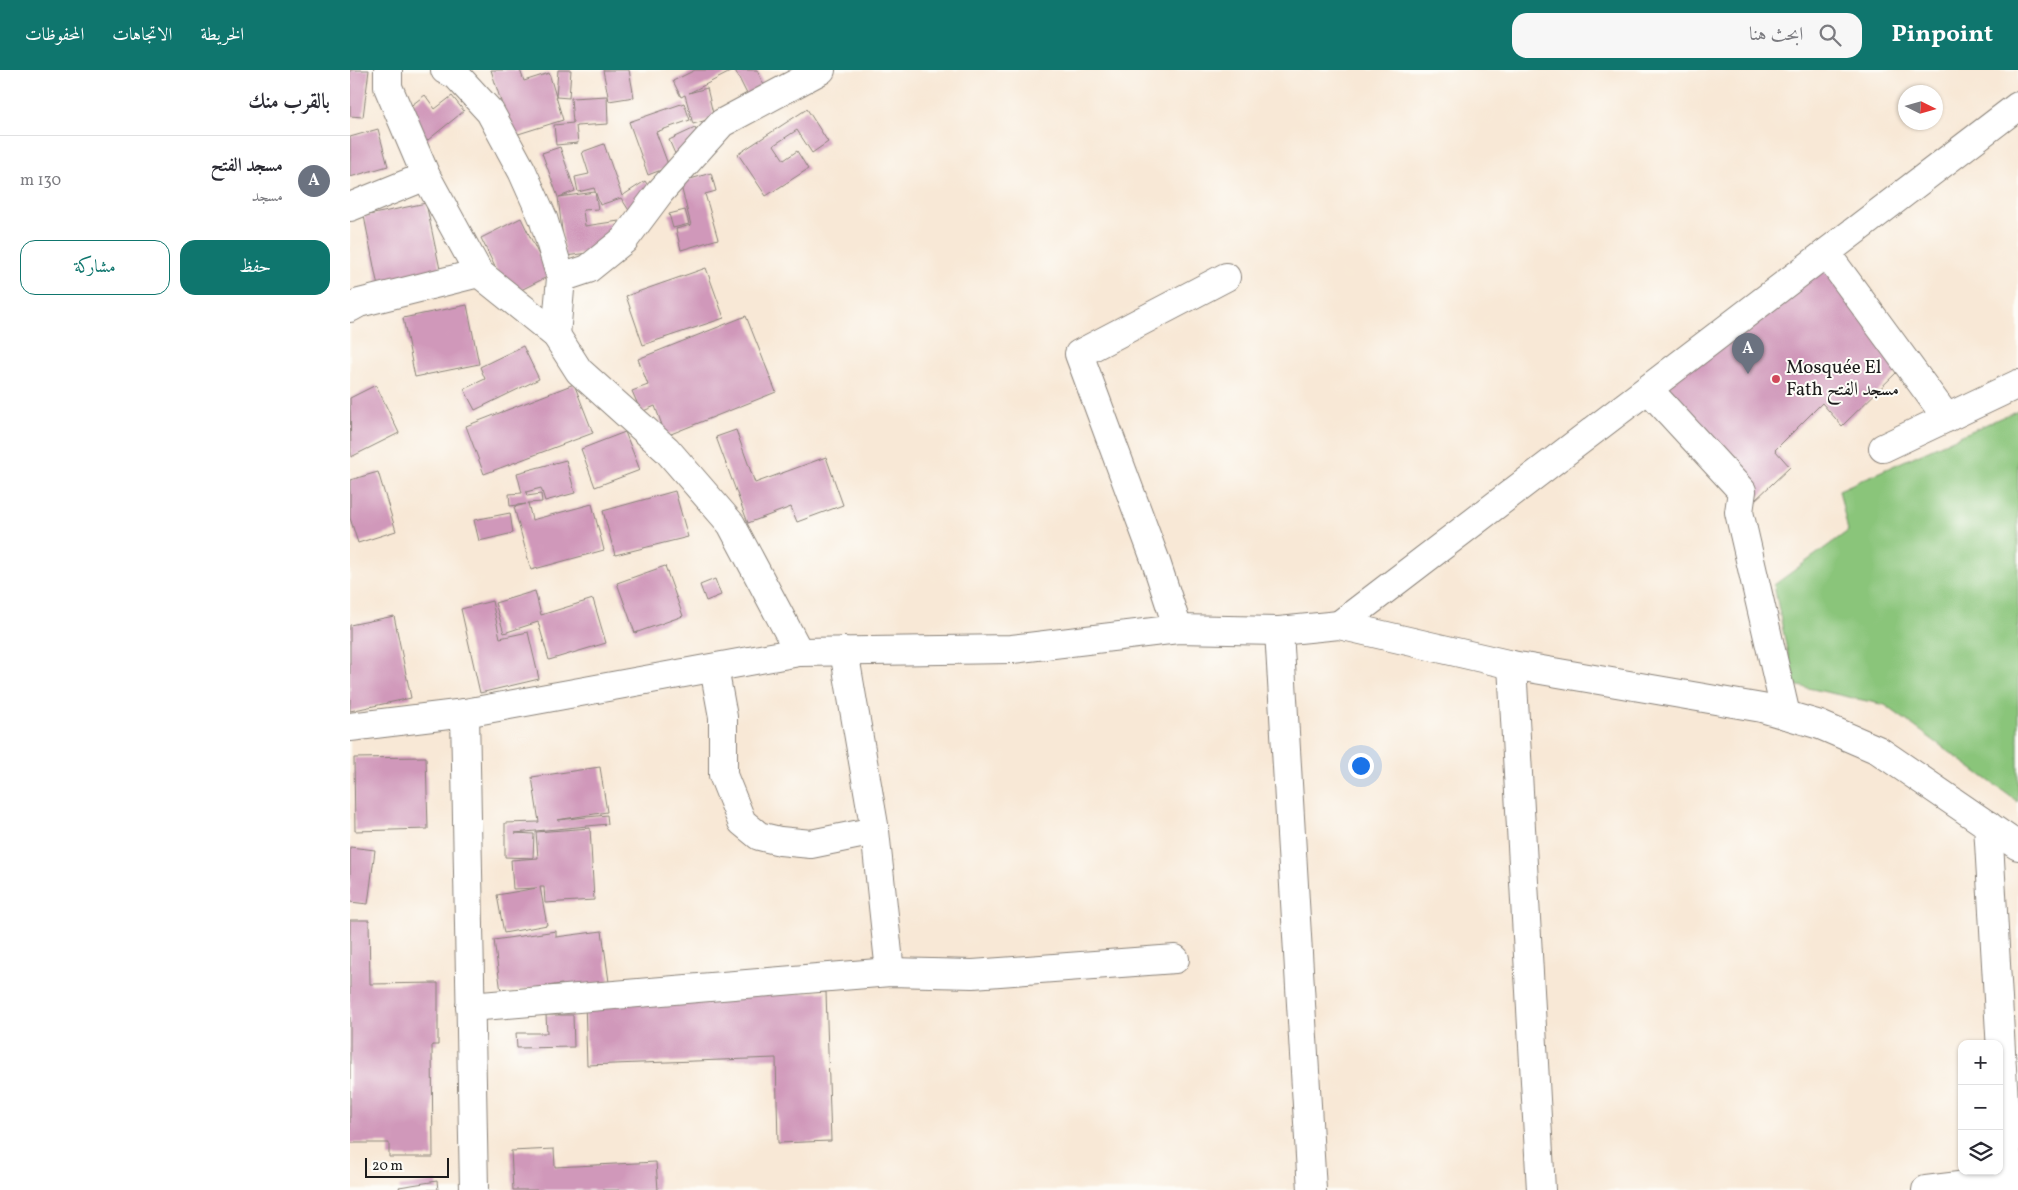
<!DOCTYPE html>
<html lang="ar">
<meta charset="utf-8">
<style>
:root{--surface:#fff;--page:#f7f7f7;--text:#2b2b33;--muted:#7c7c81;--line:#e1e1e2;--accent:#0f766e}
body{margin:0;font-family:Vollkorn,Amiri,serif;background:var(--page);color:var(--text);direction:rtl}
.controls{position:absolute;right:15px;bottom:15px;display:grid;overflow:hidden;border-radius:10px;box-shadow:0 1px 4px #0004}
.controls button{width:45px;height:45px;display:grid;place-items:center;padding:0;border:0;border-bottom:1px solid var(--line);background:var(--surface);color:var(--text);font:25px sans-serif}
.compass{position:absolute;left:1548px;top:15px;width:45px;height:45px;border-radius:50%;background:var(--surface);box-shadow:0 1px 4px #0004;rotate:95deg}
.scale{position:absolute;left:15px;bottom:12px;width:84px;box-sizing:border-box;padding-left:5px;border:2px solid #1c1c1c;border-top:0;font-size:14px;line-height:18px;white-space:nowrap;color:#1c1c1c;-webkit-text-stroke:4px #fdfcf7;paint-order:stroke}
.you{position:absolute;left:1010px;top:695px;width:18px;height:18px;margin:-12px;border:4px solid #fff;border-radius:50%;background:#1a73e8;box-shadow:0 0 0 8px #1a73e833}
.badge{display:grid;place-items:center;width:32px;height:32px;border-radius:50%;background:var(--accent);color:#fff;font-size:16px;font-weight:700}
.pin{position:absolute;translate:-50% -41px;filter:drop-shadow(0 1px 2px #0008)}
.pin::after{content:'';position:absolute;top:26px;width:18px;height:15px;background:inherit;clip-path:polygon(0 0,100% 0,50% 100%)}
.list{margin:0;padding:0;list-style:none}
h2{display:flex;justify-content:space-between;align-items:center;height:65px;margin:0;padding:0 20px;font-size:21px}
h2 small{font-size:16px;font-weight:400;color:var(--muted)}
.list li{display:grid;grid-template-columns:32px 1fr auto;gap:15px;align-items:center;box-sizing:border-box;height:90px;padding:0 20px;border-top:1px solid var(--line)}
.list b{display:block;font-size:19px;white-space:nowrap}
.list p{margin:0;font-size:16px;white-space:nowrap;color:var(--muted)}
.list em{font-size:16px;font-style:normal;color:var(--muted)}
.actions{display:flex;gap:10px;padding:15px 20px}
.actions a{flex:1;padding:11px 0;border:1px solid var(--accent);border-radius:15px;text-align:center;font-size:18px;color:var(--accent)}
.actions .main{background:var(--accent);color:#fff}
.icon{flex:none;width:28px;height:28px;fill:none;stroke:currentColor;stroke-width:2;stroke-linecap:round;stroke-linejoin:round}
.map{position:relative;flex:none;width:1668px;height:1120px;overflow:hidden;direction:ltr}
header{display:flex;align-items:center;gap:30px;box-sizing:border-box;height:70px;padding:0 25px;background:var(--accent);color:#fff}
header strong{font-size:24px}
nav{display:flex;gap:28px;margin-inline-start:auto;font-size:18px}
.search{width:350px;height:45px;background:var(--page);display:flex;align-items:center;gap:12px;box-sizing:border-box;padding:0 18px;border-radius:15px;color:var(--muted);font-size:19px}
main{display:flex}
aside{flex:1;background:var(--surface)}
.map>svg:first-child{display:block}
.green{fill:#8ac57a;stroke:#53704b}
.building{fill:#d098ba}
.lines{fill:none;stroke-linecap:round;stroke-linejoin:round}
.minor-casing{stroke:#8a8279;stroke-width:30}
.minor{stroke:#fff;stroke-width:28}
.poi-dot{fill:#d1495b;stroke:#fdfcf7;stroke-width:2}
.labels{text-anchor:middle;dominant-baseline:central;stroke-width:4;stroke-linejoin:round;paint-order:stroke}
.poi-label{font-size:19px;fill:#1c1c1c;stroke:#fdfcf7;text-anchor:start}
</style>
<header>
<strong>Pinpoint</strong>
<div class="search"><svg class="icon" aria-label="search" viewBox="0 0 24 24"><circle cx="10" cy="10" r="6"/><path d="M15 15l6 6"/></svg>ابحث هنا</div>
<nav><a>الخريطة</a><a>الاتجاهات</a><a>المحفوظات</a></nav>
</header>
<main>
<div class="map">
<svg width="1668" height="1120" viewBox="0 0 1668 1120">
<rect width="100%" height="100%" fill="#fdfcf7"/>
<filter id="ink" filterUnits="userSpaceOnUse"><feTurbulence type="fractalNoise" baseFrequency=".02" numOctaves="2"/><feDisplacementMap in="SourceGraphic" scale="10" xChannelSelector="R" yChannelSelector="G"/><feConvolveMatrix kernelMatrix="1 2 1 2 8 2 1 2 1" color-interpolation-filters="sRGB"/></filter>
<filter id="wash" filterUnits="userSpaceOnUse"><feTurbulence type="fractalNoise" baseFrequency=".0096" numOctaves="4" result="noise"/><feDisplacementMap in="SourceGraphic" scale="20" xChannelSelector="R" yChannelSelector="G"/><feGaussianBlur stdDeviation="1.12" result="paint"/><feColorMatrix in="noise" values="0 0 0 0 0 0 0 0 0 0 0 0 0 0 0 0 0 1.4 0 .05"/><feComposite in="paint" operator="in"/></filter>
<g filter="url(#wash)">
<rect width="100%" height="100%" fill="#f8e8d6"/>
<!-- green -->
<polygon class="green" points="1668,340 1668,732 1535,635 1444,615 1424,515 1498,461 1489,420"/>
<g id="blocks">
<!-- building -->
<g class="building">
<polygon points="0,0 19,0 13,47 0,46"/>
<polygon points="141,0 170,0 174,11 199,3 213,50 162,66"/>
<polygon points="208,0 221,0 219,28 206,27"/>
<polygon points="253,0 279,0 284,27 259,31"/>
<polygon points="345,0 384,0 339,23 357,18 364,48 343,54 335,25 331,27 323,11"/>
<polygon points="385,0 407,0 417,22 400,30"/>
<polygon points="75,25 85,39 102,26 114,41 73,74 50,44"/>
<polygon points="257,26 258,54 226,56 228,73 206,75 204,55 223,53 221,28"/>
<polygon points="334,33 340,50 306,62 319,97 298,105 279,52"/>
<polygon points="457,39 478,72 462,83 447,60 424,75 434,90 447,81 458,99 416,126 388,84"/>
<polygon points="345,58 356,81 329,93 319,70"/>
<polygon points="28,59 38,96 0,107 0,67"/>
<polygon points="254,74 272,126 295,111 305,126 280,142 271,128 250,135 244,118 228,122 225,107 239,104 232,82"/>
<polygon points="210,77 225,121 209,127 245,122 248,139 233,140 235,156 269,151 272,179 215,186 208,127 192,83"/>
<polygon points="361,103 366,121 355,124 368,169 331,180 326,159 341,155 330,112"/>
<polygon points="76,133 91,204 28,217 14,146"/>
<polygon points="335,140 339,154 323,158 319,144"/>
<polygon points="171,148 199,206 159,226 131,168"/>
<polygon points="1473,186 1551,298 1492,356 1472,333 1425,380 1440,397 1403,432 1298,319"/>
<polygon points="356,198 374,248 293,275 276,226"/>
<polygon points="117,235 129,294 65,307 53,248"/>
<polygon points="396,246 426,322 316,366 305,336 291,342 282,321 298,315 288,289"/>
<polygon points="173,276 189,309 125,340 114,319 135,309 130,297"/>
<polygon points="224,314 243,363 134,404 116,356"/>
<polygon points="26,315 49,363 1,387 0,328"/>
<polygon points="386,360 405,413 476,387 493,435 447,452 441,437 398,453 366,367"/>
<polygon points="275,362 290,400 245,417 231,379"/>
<polygon points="216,390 225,423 195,431 191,418 176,422 177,426 191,424 192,432 178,433 182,450 242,434 254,480 181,500 164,437 176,434 160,436 159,424 172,423 167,403"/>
<polygon points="28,402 46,461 8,473 0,448 0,410"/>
<polygon points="325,421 338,467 265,485 253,441"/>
<polygon points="160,443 163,463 129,471 124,450"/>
<polygon points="315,496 333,546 285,563 267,513"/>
<polygon points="365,509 371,525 356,531 350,515"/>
<polygon points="185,521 191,545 243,529 256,573 199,590 188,552 154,563 145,533"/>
<polygon points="142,531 150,568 178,562 189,609 130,623 111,539"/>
<polygon points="44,546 61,628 0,641 0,555"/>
<polygon points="76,687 78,759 5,761 4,688"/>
<polygon points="250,697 257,742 207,750 257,745 258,754 165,763 184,764 183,788 155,787 155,753 189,752 182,707"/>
<polygon points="240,758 244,830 195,833 194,817 190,817 197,855 154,863 147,825 187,818 163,819 161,790 188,788 186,762"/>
<polygon points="0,777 25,780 18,834 0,832"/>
<polygon points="0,850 19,850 20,914 88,913 88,975 82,975 83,1087 39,1087 39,1073 0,1073"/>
<polygon points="206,861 206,867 252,861 259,912 213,918 212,914 151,922 144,870"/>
<polygon points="476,922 481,1071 428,1073 426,988 237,995 235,931"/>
<polygon points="196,945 223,945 224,977 167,978 166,963 197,963"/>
<polygon points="204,1079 205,1097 306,1092 308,1120 163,1120 161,1081"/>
<polygon points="87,1111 88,1120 50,1120 49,1117"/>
</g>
</g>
</g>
<g filter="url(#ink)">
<use href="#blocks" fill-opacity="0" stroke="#8a8279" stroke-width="1"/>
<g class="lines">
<defs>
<g id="minor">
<polyline points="38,0 38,17 76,106 129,203 206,265 229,301 317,380 381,454 449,582"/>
<polyline points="95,0 106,5 140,42 172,101 193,148 211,208 206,265"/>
<polyline points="0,137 76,106"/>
<polyline points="1476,183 1597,348"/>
<polyline points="211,208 238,199 274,170 310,122 372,53 471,0"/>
<polyline points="0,238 9,233 129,203"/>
<polyline points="1298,319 1392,421 1389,442 1436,645"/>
<polyline points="1533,378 1668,314"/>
<polyline points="989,555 1668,36"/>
<polyline points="828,559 805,489 729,284 876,207"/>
<polyline points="929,561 962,1120"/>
<polyline points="494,581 525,761 540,902"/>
<polyline points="1162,595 1191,1120"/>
<polyline points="364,598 373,647 373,705 392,752 409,766 430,771 461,774 525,761"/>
<polyline points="115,643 124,1120"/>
<polyline points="0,657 115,643 449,582 662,579 828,559 929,561 989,555 1162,595 1412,638 1470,655 1528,680 1668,776"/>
<polyline points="1638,755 1659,1120"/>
<polyline points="120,937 540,902 623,904 825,889"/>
<polyline points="1576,1120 1658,1110"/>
</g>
</defs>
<!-- minor casing -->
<use href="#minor" class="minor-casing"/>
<!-- minor -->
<use href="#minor" class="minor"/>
</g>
</g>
<!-- markers -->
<circle class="poi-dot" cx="1426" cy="309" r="5"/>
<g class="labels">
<!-- poi labels -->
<g class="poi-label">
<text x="1436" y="298">Mosquée El<tspan x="1436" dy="22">Fath مسجد الفتح</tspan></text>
</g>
</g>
</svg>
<div class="controls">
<button>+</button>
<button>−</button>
<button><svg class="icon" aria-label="layers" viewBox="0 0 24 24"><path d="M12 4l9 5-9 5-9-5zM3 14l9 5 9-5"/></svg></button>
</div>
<svg class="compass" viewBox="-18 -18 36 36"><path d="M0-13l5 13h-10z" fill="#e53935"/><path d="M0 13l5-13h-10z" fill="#7c7c81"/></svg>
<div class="scale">20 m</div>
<div class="you"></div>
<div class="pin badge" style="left:1398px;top:304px;background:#6b7280">A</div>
</div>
<aside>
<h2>بالقرب منك<small></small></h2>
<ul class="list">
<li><span class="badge" style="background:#6b7280">A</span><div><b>مسجد الفتح</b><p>مسجد</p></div><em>130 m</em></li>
</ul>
<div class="actions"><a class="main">حفظ</a><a>مشاركة</a></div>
</aside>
</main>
